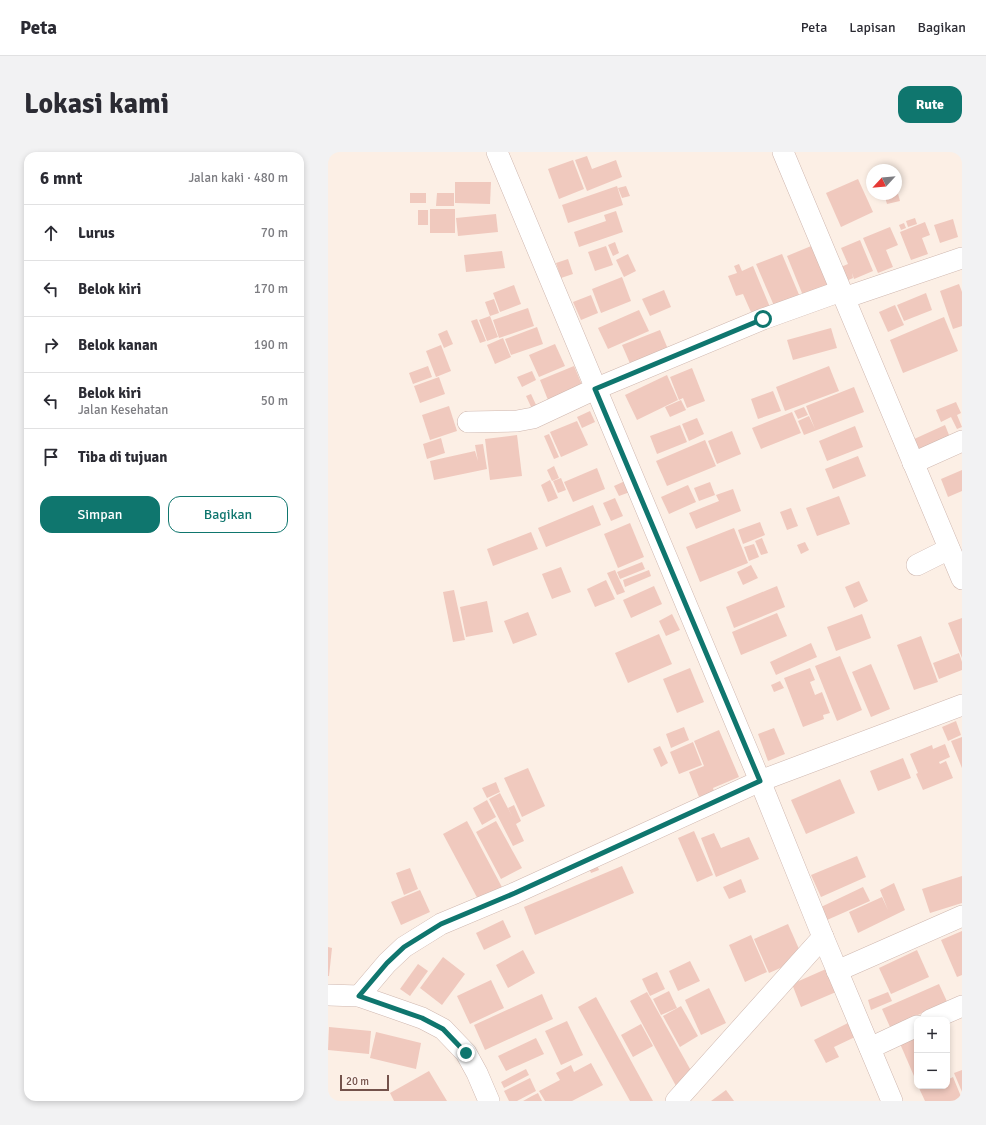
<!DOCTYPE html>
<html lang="id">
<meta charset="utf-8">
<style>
:root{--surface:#fff;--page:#f2f2f3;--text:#2b2b33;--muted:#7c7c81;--line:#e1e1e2;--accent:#0f766e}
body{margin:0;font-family:Signika,sans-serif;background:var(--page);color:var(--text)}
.controls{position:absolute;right:12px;bottom:12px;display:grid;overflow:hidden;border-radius:8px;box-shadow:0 2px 6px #0003}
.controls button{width:36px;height:36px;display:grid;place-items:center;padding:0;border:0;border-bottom:1px solid var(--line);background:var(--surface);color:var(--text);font:20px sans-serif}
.compass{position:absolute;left:538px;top:12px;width:36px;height:36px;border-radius:50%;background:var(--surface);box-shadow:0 2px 6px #0003;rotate:244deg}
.scale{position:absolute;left:12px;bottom:10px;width:49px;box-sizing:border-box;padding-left:4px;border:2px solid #74524b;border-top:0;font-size:11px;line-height:14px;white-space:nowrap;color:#74524b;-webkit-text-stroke:3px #fef3ec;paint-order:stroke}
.stop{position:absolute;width:12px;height:12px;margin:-9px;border:3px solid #0f766e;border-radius:50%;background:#fff}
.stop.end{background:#0f766e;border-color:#fff;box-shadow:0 1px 4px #0008}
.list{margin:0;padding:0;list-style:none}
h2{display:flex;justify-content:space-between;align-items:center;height:52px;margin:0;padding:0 16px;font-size:17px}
h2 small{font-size:13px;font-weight:400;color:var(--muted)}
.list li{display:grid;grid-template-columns:26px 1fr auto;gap:12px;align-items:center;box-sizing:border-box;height:56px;padding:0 16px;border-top:1px solid var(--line)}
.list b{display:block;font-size:15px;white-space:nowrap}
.list p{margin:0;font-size:13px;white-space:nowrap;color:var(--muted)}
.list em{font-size:13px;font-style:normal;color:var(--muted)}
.actions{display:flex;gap:8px;padding:12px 16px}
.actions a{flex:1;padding:9px 0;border:1px solid var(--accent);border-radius:12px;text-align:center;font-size:14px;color:var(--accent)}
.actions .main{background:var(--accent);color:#fff}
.icon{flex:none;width:22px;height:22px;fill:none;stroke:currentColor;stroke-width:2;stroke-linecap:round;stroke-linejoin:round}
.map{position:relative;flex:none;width:634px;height:949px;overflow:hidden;border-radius:12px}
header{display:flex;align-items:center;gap:24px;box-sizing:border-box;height:56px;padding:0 20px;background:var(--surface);border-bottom:1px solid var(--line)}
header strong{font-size:19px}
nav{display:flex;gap:22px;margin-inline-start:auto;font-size:14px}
.intro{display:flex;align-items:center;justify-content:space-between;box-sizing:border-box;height:96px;padding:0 24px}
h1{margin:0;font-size:28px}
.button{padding:10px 18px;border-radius:12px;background:var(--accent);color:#fff;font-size:14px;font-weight:700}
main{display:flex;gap:24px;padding:0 24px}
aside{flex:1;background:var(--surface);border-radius:12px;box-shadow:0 2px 6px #0003}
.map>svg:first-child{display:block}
.building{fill:#f0c9be}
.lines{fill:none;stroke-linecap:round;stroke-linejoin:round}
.minor-casing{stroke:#cfb7af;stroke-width:22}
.minor{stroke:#fff;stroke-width:21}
.route{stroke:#0f766e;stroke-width:5}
</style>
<header>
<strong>Peta</strong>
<nav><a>Peta</a><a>Lapisan</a><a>Bagikan</a></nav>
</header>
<div class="intro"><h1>Lokasi kami</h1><a class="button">Rute</a></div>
<main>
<aside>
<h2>6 mnt<small>Jalan kaki · 480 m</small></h2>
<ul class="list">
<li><svg class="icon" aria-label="ahead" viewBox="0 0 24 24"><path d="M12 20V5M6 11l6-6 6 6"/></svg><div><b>Lurus</b></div><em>70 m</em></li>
<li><svg class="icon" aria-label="left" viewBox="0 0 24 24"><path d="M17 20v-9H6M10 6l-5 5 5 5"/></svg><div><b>Belok kiri</b></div><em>170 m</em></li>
<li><svg class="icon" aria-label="right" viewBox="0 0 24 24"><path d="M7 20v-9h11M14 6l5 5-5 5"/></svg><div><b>Belok kanan</b></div><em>190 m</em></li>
<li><svg class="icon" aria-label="left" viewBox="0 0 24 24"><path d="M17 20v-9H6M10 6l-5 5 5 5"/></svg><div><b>Belok kiri</b><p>Jalan Kesehatan</p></div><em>50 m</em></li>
<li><svg class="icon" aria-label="arrive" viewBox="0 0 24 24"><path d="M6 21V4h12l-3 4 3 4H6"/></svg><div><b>Tiba di tujuan</b></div></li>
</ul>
<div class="actions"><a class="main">Simpan</a><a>Bagikan</a></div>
</aside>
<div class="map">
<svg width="634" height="949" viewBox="0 0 634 949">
<rect width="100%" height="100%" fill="#fcefe5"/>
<!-- building -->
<g class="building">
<polygon points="259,4 264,17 288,8 294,25 259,39 247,8"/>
<polygon points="245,8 256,37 231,47 220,17"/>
<polygon points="530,27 545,60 513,75 498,41"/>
<polygon points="127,30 163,30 162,52 127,51"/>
<polygon points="289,34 295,53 240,71 234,53"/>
<polygon points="298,34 302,44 294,46 290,36"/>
<polygon points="568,34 572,49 559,52 556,42 568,42"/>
<rect x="82" y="41" width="16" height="10"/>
<polygon points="109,41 126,41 126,54 108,54"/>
<rect x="102" y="57" width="25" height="24"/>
<rect x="90" y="58" width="10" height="15"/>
<polygon points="288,59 295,80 251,95 246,80 278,69 276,63"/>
<polygon points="168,62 170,80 130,84 128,66"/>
<polygon points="587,66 589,72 580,75 578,69"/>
<polygon points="625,67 630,85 612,91 606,73"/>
<polygon points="597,70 602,83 594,86 600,102 583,108 572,80"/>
<polygon points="576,71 578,76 573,78 571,73"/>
<polygon points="562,75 570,93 558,98 565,115 550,121 535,86"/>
<polygon points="532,88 545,119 526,127 524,121 525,126 514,131 508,117 520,112 513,96"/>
<polygon points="287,90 291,101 285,104 280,93"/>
<polygon points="488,92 505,134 476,146 459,104"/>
<polygon points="278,94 285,113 267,119 260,100"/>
<polygon points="174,99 177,116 138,120 136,103"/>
<polygon points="300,102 308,119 296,125 288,108"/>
<polygon points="454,102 472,145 447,156 428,112"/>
<polygon points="240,107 245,122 233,126 228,111"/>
<polygon points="411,112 414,119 425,114 444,160 426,167 415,142 408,144 400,124 409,121 406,114"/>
<polygon points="294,125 303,149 273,161 264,137"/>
<polygon points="631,132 634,140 634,174 625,177 612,139"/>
<polygon points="186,133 193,152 172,160 165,141"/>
<polygon points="336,138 343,155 322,164 314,147"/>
<polygon points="598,141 604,158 576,169 569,153"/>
<polygon points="263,143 270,161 253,168 245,150"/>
<polygon points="166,147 171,161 162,164 170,185 159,189 151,168 162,164 157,150"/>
<polygon points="567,153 576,173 560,180 551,160"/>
<polygon points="200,156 206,174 171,186 165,168"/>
<polygon points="311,158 321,179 280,197 270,176"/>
<polygon points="616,165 630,199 575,221 562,188"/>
<polygon points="149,167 158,189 152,191 143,169"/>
<polygon points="209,175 215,192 183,203 177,187"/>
<polygon points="503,176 509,196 465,208 459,188"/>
<polygon points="119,178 125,192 116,196 110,182"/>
<polygon points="332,178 342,202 304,216 294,193"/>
<polygon points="175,186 183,205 167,212 159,193"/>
<polygon points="227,192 237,214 211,225 201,203"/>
<polygon points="113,193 123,219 108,225 98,199"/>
<polygon points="100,214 104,225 85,232 81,221"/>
<polygon points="246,214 257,240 222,253 212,228"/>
<polygon points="501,214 511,239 457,259 448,235"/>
<polygon points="364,216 377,249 359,256 355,246 351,248 342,225"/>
<polygon points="204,219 208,228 194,235 189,225"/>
<polygon points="339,223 350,248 309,268 297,243"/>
<polygon points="111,225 117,242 92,251 86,234"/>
<polygon points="526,235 536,260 476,283 470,269 481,264 487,277 478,254"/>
<polygon points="445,239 453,259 430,267 423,247"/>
<polygon points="203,242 209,255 204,257 198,244"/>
<polygon points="353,248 358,258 342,265 337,255"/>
<polygon points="628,250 633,261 629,263 634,275 629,277 623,265 613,270 608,258"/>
<polygon points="121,254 129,279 102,288 94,263"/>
<polygon points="476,255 480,263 470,267 466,259"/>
<polygon points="262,259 267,270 254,276 249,265"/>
<polygon points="464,260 473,281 433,297 424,276"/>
<polygon points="369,266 376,282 361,289 354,272"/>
<polygon points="249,269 260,293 233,305 222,280"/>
<polygon points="352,273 359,290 329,302 322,284"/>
<polygon points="617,273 623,288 590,303 584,288"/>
<polygon points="527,274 535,295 499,309 491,289"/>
<polygon points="404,279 413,302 389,312 380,289"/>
<polygon points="221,282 231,305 226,307 216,284"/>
<polygon points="189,283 194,324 162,328 157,287"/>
<polygon points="113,286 117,301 99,307 95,292"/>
<polygon points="377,288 388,314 339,334 328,309"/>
<polygon points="155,292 159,317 106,328 102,309 147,299 150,309 147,293"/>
<polygon points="530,304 538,324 505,337 497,317"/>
<polygon points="226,314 231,326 224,329 219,318"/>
<polygon points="269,316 277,337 245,350 236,330"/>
<polygon points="634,318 634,339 620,345 613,327"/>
<polygon points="233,326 238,338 230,341 225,329"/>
<polygon points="222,328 230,346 220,350 213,333"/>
<polygon points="297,329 302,340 291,344 286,334"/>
<polygon points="382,330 387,343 371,349 366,336"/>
<polygon points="360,333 368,350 341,362 333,345"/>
<polygon points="405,337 413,359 368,377 361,361 391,349 388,343"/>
<polygon points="511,344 522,372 489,384 478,356"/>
<polygon points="287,346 295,364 283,369 275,351"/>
<polygon points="265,353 273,373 218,395 210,376"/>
<polygon points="463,356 470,374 459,378 452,360"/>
<polygon points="432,370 437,383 415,392 410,378"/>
<polygon points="302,371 316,405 290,416 276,382"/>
<polygon points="406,376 420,411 372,430 358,395"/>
<polygon points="203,380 210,397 165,414 159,397"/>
<polygon points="434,386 440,401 433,403 427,389"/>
<polygon points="477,390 481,398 473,402 469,393"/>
<polygon points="426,392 431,405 421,409 416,395"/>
<polygon points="314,410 317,417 292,427 289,420"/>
<polygon points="423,413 430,426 415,433 409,420"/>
<polygon points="233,415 243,440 224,447 214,422"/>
<polygon points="287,418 297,440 289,443 279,421"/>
<polygon points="321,418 323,424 297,435 295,428"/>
<polygon points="278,428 287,447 267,455 259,437"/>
<polygon points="531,429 540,449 526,456 517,435"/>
<polygon points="326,434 334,452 303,466 295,448"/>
<polygon points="449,434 457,455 406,476 398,455"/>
<polygon points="126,438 137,488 125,490 115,440"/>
<polygon points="159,449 165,480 138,485 132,455"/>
<polygon points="200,460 209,483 185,492 176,469"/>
<polygon points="449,461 459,484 413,503 404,480"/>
<polygon points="344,462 352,478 338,484 331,469"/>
<polygon points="534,462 543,486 508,499 499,475"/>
<polygon points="634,466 634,506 620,471"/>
<polygon points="331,482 344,512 300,531 287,501"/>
<polygon points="593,484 610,530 586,538 569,493"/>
<polygon points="483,491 489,505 448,523 442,510"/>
<polygon points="631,501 634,510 634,518 611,527 605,511"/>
<polygon points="512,504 534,558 509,569 487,514"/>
<polygon points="543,512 562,557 543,565 524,520"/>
<polygon points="362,516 376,550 349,561 335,527"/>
<polygon points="482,516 487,528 482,530 487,543 494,540 502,561 495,563 496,567 475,575 456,526"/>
<polygon points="452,529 456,536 446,540 443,533"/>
<polygon points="628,569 633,583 620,589 614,575"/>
<polygon points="356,575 361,588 343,596 338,582"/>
<polygon points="446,576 457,602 440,609 430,582"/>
<polygon points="391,578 411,625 385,636 386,639 371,645 361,620 376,614 366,589"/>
<polygon points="634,585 634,616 623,589"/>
<polygon points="365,590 374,613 351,622 342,600"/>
<polygon points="617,592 622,605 611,610 612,612 618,609 625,626 595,638 588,622 590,621 582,602 604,593 605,597"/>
<polygon points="332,594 340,611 333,615 325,597"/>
<polygon points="575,606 583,626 550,639 542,619"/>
<polygon points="200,616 217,654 194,665 176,626"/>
<polygon points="512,627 527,661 478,682 463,648"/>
<polygon points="168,630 172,640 159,646 154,636"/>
<polygon points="172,641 185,666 180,656 186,653 193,669 188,672 196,689 185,694 161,647"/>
<polygon points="159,648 168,665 154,673 145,656"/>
<polygon points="139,669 176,739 152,751 115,682"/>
<polygon points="168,669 194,716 173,727 148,680"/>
<polygon points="366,679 385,723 369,730 350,686"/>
<polygon points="386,681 393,696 421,685 431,707 388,725 373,686"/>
<polygon points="529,704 538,725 493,745 483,723"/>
<polygon points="269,713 271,718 263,721 261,716"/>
<polygon points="294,714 306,741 207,783 196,755"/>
<polygon points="82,716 90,737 76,743 68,721"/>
<polygon points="634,724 634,751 602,761 594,737"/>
<polygon points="413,727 418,740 401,747 395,735"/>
<polygon points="566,731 577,758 530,781 521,760 554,745 560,758 552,738"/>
<polygon points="535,735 542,749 499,768 493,755"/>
<polygon points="92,738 102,760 73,773 63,750"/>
<polygon points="175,768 183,785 156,798 148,781"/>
<polygon points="460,772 475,806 441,821 426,787"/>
<polygon points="634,779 634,823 629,825 613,788"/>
<polygon points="423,783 439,820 417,830 401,793"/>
<polygon points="0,795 4,796 1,824 0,824"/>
<polygon points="195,798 207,821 180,836 168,813"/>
<polygon points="589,798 601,825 563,842 551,816"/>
<polygon points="115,805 137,822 114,853 92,836"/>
<polygon points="362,809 372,829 350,839 341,819"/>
<polygon points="90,812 100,819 82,844 72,837"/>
<polygon points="498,817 508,840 473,855 464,832"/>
<polygon points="329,820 337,837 322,844 314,827"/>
<polygon points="163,828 176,856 142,872 129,844"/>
<polygon points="611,832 622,856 599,859 562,875 554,857"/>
<polygon points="381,836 398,871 373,883 357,848"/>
<polygon points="341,839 349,856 333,863 325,847"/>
<polygon points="319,840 366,924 348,934 302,849"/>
<polygon points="560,840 564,849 543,858 540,848"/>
<polygon points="214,842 225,867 157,898 146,873"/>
<polygon points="268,845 325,949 302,949 250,855"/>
<polygon points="353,854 370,884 352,895 335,864"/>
<polygon points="239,869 255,903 233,913 217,879"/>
<polygon points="520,871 527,885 506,895 511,905 498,911 486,888"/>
<polygon points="313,872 325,894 305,905 293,883"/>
<polygon points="1,875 43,879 41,902 0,898"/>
<polygon points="589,878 589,931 570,887"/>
<polygon points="48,880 93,891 88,917 42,906"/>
<polygon points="208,886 216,902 178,919 170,904"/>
<polygon points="263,911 275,933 244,949 217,949 211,939 232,928 228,921 243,913 246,920"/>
<polygon points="198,917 201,923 176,936 173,930"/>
<polygon points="634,918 634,940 626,921"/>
<polygon points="101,919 119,949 66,949 62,941"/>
<polygon points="625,925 634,947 630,949 597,949 590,934 619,934 619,928"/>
<polygon points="202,926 208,939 189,949 181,949 176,939"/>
<polygon points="398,938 406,949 383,949"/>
<polygon points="210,941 214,949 195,949 204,944"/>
</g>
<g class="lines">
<defs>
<g id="minor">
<polyline points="169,0 432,629 495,785 564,949"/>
<polyline points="455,0 634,427"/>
<polyline points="516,146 634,106"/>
<polyline points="140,270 189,269 205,266 267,237 435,167 513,139"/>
<polyline points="585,311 634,289"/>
<polyline points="589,413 621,397"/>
<polyline points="509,819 634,764"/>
<polyline points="0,843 31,844 94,866 115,877 138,901 149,921 161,949"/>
<polyline points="31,844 59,811 76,795 113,772 187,741 432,629 634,553"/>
<polyline points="602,868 634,854"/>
<polyline points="542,896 589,874"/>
<polyline points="348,949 495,785"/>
</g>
</defs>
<!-- minor casing -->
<use href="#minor" class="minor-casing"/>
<!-- minor -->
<use href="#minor" class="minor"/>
</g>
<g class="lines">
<!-- route -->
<polyline class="route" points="138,901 115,877 94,866 31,844 59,811 76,795 113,772 187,741 432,629 267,237 435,167"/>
</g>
</svg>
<div class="controls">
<button>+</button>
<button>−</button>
</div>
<svg class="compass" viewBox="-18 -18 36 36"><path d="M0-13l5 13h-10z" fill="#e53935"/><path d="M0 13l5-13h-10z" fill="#7c7c81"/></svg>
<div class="scale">20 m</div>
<div class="stop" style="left:435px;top:167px"></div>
<div class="stop end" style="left:138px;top:901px"></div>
</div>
</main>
